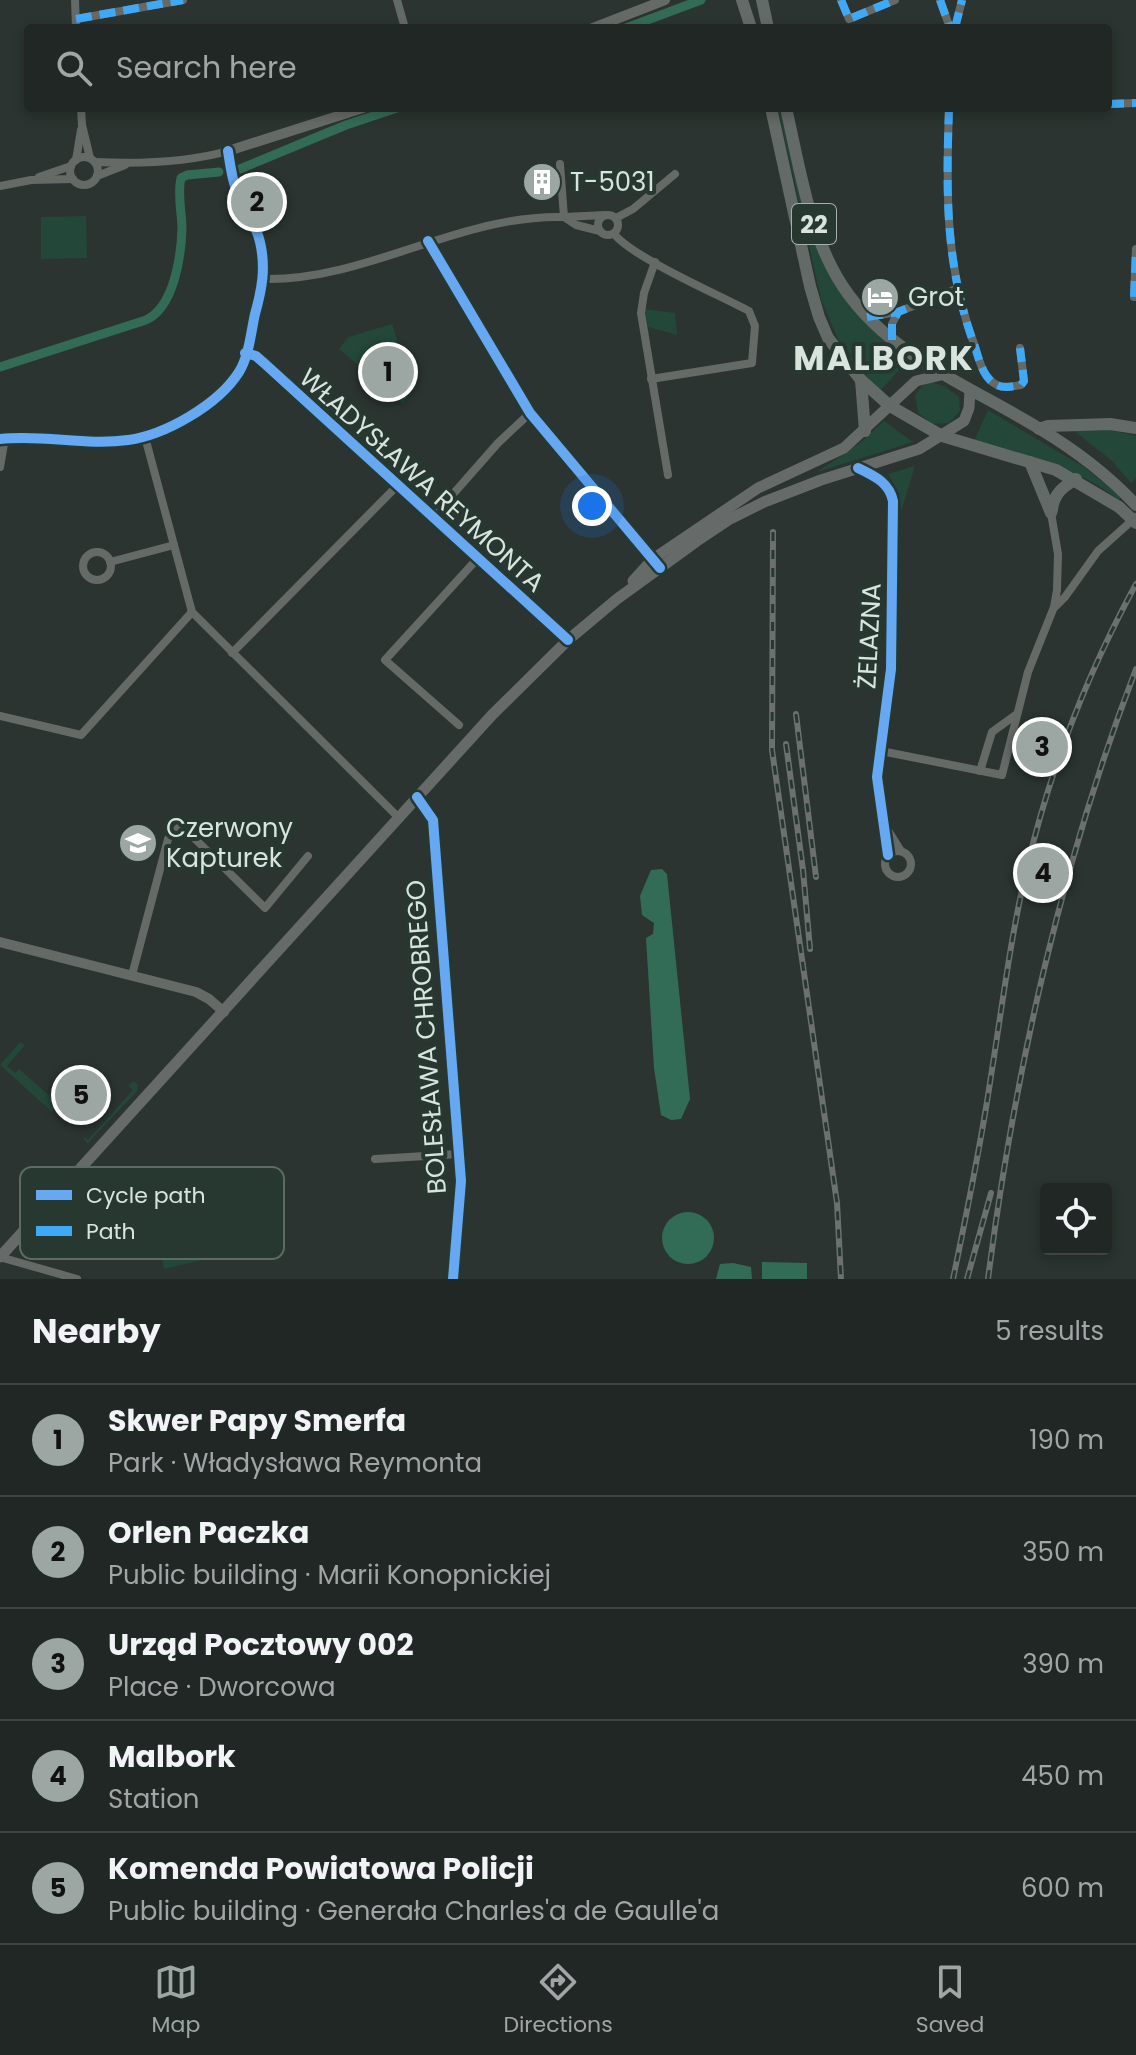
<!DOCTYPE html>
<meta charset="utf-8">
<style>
:root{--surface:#202724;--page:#282f2c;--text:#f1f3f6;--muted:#a2a5a6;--line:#3d4441;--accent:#9ca6a2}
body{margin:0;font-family:Poppins,sans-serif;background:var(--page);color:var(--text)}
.controls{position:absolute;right:24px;bottom:24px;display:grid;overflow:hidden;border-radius:8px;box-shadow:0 4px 12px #0003}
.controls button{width:72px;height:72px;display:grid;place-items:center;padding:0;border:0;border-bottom:2px solid var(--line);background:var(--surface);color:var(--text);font:40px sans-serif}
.you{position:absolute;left:592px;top:506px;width:28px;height:28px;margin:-20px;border:6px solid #fff;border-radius:50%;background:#1a73e8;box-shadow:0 0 0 12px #1a73e833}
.badge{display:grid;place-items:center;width:52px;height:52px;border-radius:50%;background:var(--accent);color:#111;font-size:26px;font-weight:700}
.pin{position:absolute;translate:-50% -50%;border:4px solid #fff;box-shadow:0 2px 8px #0006}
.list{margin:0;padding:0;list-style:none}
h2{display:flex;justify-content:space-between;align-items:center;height:104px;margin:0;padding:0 32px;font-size:34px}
h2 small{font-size:26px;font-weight:400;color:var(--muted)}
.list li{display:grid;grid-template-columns:52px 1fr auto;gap:24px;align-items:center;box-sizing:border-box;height:112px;padding:0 32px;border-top:2px solid var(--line)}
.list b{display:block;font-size:30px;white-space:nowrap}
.list p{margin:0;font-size:26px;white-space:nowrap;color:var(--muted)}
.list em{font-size:26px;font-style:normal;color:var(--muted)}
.icon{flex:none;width:44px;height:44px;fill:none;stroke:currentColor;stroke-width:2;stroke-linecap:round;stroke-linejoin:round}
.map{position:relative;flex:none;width:1136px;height:1279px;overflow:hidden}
.search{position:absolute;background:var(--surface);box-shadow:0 4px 12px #0003;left:24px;right:24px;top:24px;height:88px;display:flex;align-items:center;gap:20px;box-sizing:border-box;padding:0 28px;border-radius:8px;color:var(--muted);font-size:30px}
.sheet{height:664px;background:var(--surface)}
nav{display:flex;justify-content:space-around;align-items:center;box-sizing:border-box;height:112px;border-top:2px solid var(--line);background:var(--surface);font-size:22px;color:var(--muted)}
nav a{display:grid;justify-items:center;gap:4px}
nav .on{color:var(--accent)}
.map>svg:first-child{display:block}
.green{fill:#234739}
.water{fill:#336c56}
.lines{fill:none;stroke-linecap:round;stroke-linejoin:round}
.canal{stroke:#336c56;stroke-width:9}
.minor{stroke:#666a67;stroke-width:8}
.tertiary{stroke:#666a67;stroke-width:10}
.secondary{stroke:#666b69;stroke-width:11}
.primary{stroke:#646a67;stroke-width:12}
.rail-casing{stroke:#6c7170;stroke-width:6}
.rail{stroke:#273831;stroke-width:3;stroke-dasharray:9;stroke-linecap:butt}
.primary-bridge{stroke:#646a67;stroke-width:12}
.quiet{stroke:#3fa9f5;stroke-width:8;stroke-dasharray:16 8;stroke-linecap:butt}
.cycleway-casing{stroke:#273831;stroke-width:15}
.cycleway{stroke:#66a8f1;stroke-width:10}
.labels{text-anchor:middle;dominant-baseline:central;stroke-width:8;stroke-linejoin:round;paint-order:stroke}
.shield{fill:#273831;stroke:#a4b0ab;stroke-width:2}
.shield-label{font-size:24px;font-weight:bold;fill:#d9e4df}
.poi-label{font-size:26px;fill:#d9e4df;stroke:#273831;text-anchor:start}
.street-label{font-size:26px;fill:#d9e4df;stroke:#273831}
.district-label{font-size:34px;font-weight:bold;letter-spacing:2px;fill:#d9e4df;stroke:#273831}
.key{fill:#273831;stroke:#5c6c65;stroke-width:2}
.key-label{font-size:22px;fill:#d9e4df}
</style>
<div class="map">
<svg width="1136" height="1279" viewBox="0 0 1136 1279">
<rect width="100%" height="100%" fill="#2b3430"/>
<!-- green -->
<g class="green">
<path d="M778 108C789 127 793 157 798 179 819 266 835 305 909 359L880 391 866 376 837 337 821 299Z"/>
<polygon points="86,216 87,258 41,259 41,217"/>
<polygon points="645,309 675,313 677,335 648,327"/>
<polygon points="392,324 403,359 417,384 403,403 339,349 348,337"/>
<polygon points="931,382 944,386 959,397 960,411 949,423 933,424 918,413 915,395 922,386"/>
<path d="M988 410 1084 467 1122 497 1119 500C1076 466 1025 455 974 441Z"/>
<polygon points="884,421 913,442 817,472 860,443"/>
<polygon points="1106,429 1136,436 1136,478 1131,483 1111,460 1073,430"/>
<polygon points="915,466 901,512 899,493 888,474"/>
<polygon points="20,1042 25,1045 7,1066 15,1073 19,1069 59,1104 52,1112 0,1065"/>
<polygon points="134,1081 138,1085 137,1091 87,1144 83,1136 88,1140 133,1090 128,1086"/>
<polygon points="212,1228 219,1256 164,1269 157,1241"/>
</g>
<!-- water -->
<g class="water">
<polygon points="662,869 667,874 690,1099 681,1119 671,1120 661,1115 654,1068 646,938 653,934 654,923 642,915 640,896 651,870"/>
<circle cx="688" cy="1238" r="26"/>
<polygon points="762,1262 807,1263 807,1279 762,1279"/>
<polygon points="733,1263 751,1267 752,1279 716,1279 720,1264"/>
</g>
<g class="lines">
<!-- canal -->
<g class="canal">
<polyline points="626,28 701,0"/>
<polyline points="240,169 346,125 397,108"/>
<path d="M0 367 146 320C174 307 181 257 182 229 182 213 177 194 181 178L187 175 219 172"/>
</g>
<!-- minor -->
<g class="minor">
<polyline points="75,0 76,28"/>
<polyline points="397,0 405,28"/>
<polyline points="841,0 849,19 895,0"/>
<polyline points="940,0 950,28"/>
<polyline points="76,19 183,0"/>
<polyline points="955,28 962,0"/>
<polyline points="1108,104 1136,103"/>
<polyline points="81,108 82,125 90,158"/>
<path d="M949 108C946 191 945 265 974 344 979 358 982 378 997 385 1005 389 1013 386 1021 385L1024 381 1020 348"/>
<circle cx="84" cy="171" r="14"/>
<polyline points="76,160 81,130"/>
<path d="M95 162C139 164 185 163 228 151"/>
<polyline points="97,176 125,165"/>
<polyline points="39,177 71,166"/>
<polyline points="0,186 31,180 73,179"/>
<circle cx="608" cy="225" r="10"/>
<polyline points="616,218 633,209 675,174"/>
<polyline points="600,231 576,225 564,217 605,215"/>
<path d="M614 234C634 258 717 294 749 311L755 326 752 363 651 379"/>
<polyline points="428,241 530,413 655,561"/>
<polyline points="655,262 644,293 641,313 668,475"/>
<path d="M264 279C367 281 460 214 564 217L560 164"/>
<polyline points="1134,297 1136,249"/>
<polyline points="867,317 898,312 956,289"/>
<polyline points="892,339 892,324 898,312"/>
<polyline points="245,353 256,356 264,363 568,640"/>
<polyline points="145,437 192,612 399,818"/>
<polyline points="0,467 5,438"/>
<path d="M859 469C875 477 889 482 893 501L891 669 877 777 888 855"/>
<polyline points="432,518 498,443 530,413"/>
<circle cx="97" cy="566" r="14"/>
<polyline points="110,562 174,545"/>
<polyline points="1055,607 1065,597 1098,551 1136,517"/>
<polyline points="232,653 398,485"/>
<polyline points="0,716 81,735 192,612"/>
<polyline points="459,725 385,660 478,558"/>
<polyline points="881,751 1002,775 1028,672 1054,607 1057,590 1058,554 1051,513"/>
<polyline points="980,771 992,732 1017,714"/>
<polyline points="417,797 433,820 461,1181 453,1279"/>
<polyline points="886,827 901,851"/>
<circle cx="898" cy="864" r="13"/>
<polyline points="132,975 168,839 181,825 265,908 308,856"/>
<polyline points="375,1159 459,1154"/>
<polyline points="0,1257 77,1279"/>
</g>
<!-- tertiary -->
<g class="tertiary">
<polyline points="593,28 665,0"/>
<path d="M0 439C55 432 111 452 165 431 180 425 193 414 206 404 221 393 235 381 243 364L261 295 264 267 255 226 236 190 228 151 363 108"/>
<polyline points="0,942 196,992 209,999 224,1012"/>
</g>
<!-- secondary -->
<g class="secondary">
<polyline points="633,581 653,559 758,488 844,448 916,381 945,374"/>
<polyline points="0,1257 492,715 568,640 617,599 697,541 730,519 764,502 821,480 919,449 964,421 969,408 970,390"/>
</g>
<!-- primary -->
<g class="primary">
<polyline points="742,0 751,28"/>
<polyline points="762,0 768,28"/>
<polyline points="771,108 810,286 819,317 828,338 861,380 890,406 942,436 1056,470 1119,507"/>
<path d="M786 108C799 164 808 227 837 277 881 353 969 385 1040 429 1075 450 1108 475 1136 505"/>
<polyline points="861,380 865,431"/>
<polyline points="1039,429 1048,426 1110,424 1136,428"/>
<polyline points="1030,462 1051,513"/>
<path d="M1052 510C1054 493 1063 487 1076 479"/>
</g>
<defs>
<g id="rail">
<polyline points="773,532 772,750 837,1203 841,1279"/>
<polyline points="796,714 816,877"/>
<polyline points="786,744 803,870 810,949"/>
<path d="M953 1279C967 1212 981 1144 991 1076 1002 1008 1010 940 1026 872 1049 772 1087 674 1136 584"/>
<polyline points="967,1279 991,1193"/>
<path d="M988 1279C1014 1075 1062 861 1136 669"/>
</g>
</defs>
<!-- rail casing -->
<use href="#rail" class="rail-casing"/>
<!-- rail -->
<use href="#rail" class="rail"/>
<!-- primary-bridge -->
<polyline class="primary-bridge" points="1119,507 1136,523"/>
<!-- quiet -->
<g class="quiet">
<polyline points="841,0 849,19 895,0"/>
<polyline points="940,0 950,28"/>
<polyline points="76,19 183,0"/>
<polyline points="955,28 962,0"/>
<polyline points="1108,104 1136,103"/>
<path d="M949 108C946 191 945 265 974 344 979 358 982 378 997 385 1005 389 1013 386 1021 385L1024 381 1020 348"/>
<polyline points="1134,297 1136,249"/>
<polyline points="867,317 898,312 956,289"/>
<polyline points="892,340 892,324 898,312"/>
</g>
<defs>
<g id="cycleway">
<polyline points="428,241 530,413 660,568"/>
<polyline points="245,353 256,356 264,363 568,640"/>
<path d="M0 439C43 434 85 446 128 440 165 435 218 405 239 372 249 356 251 332 255 314 262 289 266 268 260 242 256 224 245 209 237 192 232 180 230 164 228 151"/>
<path d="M858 468C874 476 889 482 893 501L891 669 877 777 888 855"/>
<polyline points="417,797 433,820 461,1181 453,1279"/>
</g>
</defs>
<!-- cycleway casing -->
<use href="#cycleway" class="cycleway-casing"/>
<!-- cycleway -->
<use href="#cycleway" class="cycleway"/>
</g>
<!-- icons -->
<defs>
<symbol id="building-disc" viewBox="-11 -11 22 22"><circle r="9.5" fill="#9ca6a2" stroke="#273831"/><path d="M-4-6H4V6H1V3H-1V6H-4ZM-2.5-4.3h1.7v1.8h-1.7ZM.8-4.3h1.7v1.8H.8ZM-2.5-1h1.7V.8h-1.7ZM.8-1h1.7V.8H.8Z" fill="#fff"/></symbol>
<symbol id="hotel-disc" viewBox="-11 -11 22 22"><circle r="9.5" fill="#9ca6a2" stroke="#273831"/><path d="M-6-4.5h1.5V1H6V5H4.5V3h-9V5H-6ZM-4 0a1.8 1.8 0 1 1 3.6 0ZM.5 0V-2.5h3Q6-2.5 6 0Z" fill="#fff"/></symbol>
<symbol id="school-disc" viewBox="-11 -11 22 22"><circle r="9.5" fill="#9ca6a2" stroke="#273831"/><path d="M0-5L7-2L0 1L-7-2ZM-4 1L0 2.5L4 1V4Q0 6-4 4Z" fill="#fff"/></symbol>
</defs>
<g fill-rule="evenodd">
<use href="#building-disc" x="520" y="160" width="44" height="44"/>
<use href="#hotel-disc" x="858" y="275" width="44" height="44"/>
<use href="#school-disc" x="116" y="821" width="44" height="44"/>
</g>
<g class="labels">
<!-- shield labels -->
<rect class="shield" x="792" y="204" width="44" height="40" rx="6"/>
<g class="shield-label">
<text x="814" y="224">22</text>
</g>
<!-- poi labels -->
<g class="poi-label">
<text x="570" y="182">T-5031</text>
<text x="908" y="297">Grot</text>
<text x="166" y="828">Czerwony<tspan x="166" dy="30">Kapturek</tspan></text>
</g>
<!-- street labels -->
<g class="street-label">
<text transform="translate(422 480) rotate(42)">WŁADYSŁAWA REYMONTA</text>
<text transform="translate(869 636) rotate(-87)">ŻELAZNA</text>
<text transform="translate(426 1037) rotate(-94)">BOLESŁAWA CHROBREGO</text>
</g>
<!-- district labels -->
<g class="district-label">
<text x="884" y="358">MALBORK</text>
</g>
</g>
<!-- legend -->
<rect x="20" y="1167" width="264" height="92" rx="12" class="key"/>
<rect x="36" y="1190" width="36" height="10" fill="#66a8f1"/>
<rect x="36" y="1226" width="36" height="10" fill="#3fa9f5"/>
<g class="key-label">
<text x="86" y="1203">Cycle path</text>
<text x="86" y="1239">Path</text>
</g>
</svg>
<div class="controls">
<button><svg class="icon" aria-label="locate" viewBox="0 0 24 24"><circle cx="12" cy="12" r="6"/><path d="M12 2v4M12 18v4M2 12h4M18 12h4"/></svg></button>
</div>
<div class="you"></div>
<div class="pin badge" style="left:388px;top:372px">1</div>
<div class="pin badge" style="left:257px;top:202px">2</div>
<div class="pin badge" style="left:1042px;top:747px">3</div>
<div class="pin badge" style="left:1043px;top:873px">4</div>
<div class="pin badge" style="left:81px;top:1095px">5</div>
<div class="search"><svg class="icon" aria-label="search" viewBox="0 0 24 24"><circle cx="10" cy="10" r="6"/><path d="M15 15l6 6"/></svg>Search here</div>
</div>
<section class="sheet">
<h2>Nearby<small>5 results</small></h2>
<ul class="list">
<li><span class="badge">1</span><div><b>Skwer Papy Smerfa</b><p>Park · Władysława Reymonta</p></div><em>190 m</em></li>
<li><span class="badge">2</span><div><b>Orlen Paczka</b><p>Public building · Marii Konopnickiej</p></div><em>350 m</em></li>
<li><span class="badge">3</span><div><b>Urząd Pocztowy 002</b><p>Place · Dworcowa</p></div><em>390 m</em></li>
<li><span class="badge">4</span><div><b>Malbork</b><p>Station</p></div><em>450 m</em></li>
<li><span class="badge">5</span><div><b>Komenda Powiatowa Policji</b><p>Public building · Generała Charles'a de Gaulle'a</p></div><em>600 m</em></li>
</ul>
</section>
<nav>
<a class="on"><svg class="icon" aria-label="map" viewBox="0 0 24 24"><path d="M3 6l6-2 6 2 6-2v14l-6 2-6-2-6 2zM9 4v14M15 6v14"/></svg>Map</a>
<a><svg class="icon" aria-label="directions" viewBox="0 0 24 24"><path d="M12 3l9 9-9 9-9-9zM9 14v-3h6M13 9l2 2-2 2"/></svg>Directions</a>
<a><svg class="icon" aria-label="saved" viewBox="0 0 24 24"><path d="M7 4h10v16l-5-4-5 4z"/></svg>Saved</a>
</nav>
